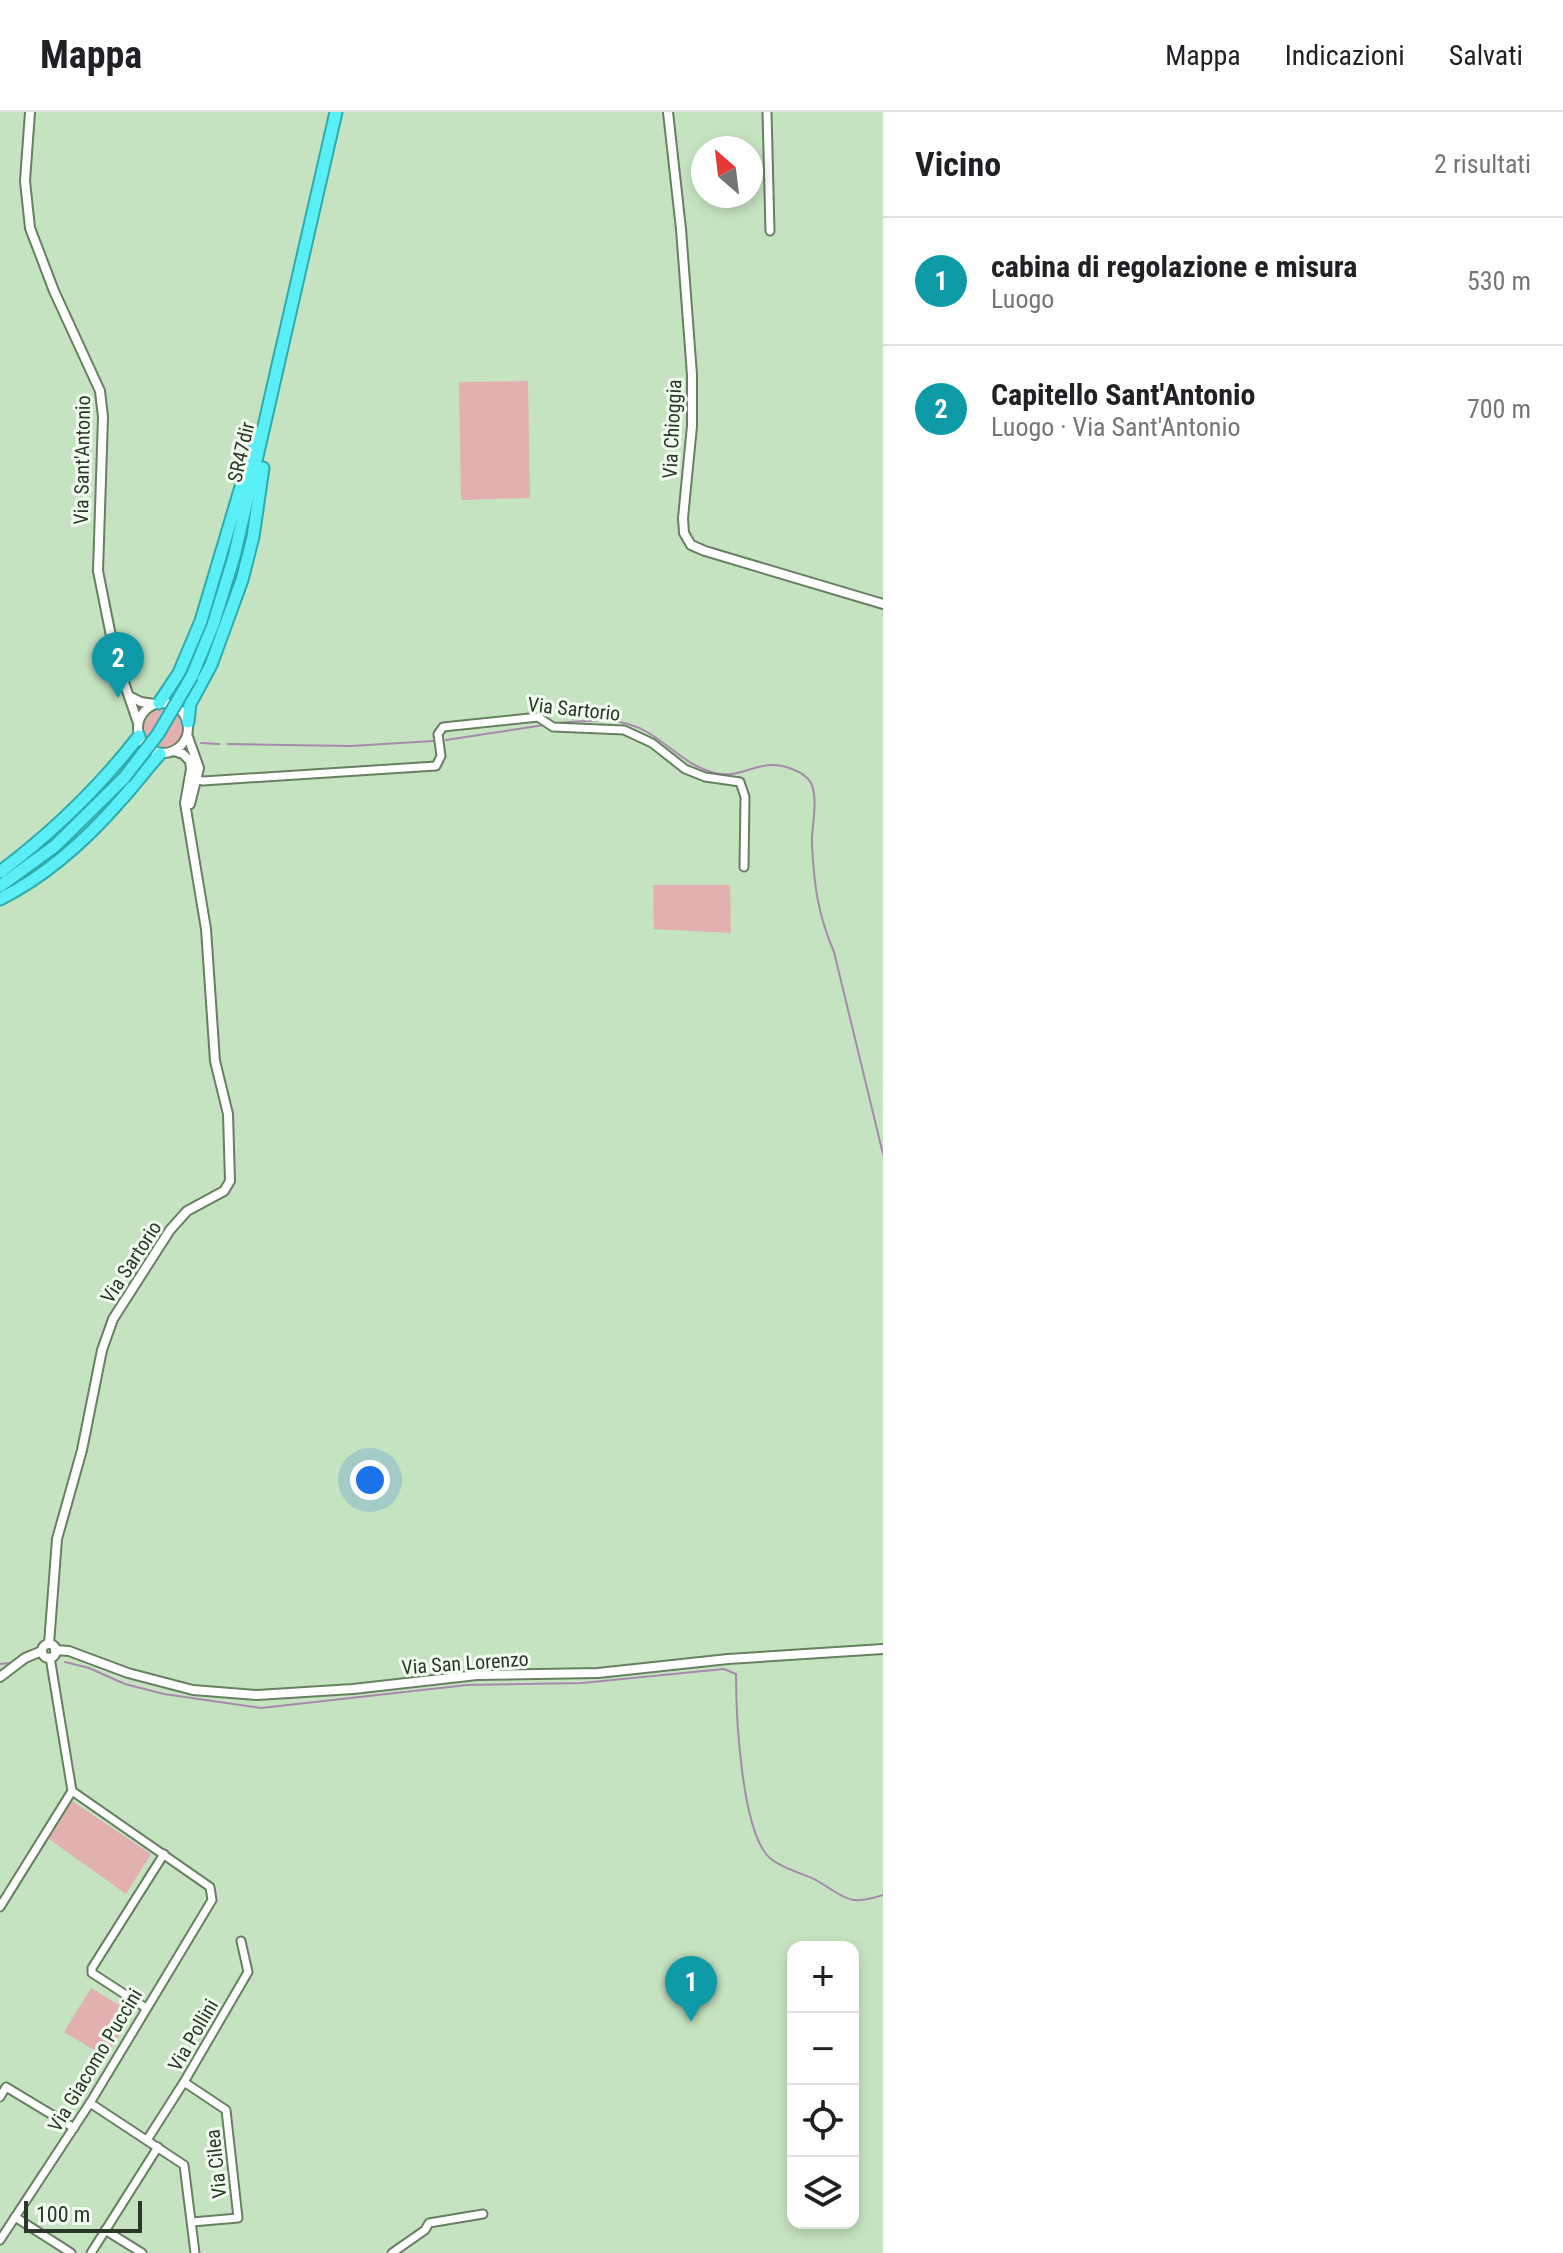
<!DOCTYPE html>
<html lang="it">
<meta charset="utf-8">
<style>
:root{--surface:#fff;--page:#f2f2f2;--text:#202124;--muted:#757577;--line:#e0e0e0;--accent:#2563eb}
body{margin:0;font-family:"Roboto Condensed",sans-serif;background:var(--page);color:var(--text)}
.controls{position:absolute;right:24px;bottom:24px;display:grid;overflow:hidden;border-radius:16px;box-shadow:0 4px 12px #0003}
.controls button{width:72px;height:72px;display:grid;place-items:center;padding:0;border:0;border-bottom:2px solid var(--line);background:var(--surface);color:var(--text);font:40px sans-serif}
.compass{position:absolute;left:691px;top:24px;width:72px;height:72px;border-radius:50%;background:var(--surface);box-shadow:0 4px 12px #0003;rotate:332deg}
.scale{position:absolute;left:24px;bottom:20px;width:118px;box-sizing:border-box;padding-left:8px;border:4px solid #2b3729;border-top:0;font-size:22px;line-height:28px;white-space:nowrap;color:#2b3729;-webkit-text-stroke:6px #f2fef0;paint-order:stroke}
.you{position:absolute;left:370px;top:1368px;width:28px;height:28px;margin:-20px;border:6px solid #fff;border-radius:50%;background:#1a73e8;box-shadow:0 0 0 12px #1a73e833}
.badge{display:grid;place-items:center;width:52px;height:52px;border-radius:50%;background:var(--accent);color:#fff;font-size:26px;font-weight:700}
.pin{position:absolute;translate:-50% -66px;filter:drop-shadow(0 2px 4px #0008)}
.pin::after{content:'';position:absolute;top:42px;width:28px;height:24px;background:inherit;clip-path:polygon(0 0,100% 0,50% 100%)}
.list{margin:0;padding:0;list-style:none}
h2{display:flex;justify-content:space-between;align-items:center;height:104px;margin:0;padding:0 32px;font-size:34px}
h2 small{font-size:26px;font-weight:400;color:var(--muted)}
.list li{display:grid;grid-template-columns:52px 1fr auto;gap:24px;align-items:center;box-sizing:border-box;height:128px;padding:0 32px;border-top:2px solid var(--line)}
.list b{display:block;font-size:30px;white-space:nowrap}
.list p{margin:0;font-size:26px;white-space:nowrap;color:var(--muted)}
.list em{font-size:26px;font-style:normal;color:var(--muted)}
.icon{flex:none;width:44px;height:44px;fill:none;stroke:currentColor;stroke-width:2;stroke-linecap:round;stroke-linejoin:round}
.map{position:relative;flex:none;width:883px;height:2141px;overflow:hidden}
header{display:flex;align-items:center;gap:48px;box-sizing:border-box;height:112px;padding:0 40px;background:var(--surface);border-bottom:2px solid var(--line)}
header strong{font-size:38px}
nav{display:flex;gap:44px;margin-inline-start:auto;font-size:28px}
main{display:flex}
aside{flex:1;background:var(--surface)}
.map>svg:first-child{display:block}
.green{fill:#e2b1af}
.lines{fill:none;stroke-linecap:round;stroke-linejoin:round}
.stream{stroke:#a68aab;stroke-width:2}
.minor-casing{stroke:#668061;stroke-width:11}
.tertiary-casing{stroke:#668061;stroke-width:12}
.trunk-casing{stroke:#2fabad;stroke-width:15}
.minor{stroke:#fff;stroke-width:7}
.tertiary{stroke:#fff;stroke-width:8}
.trunk{stroke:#5aeef6;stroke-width:11}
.trunk-bridge-casing{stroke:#2fabad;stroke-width:15;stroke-linecap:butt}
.trunk-bridge{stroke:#5aeef6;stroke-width:11}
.labels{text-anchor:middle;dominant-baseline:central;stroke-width:6;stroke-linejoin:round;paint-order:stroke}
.street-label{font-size:20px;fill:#2b3729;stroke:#f2fef0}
</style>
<header>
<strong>Mappa</strong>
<nav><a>Mappa</a><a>Indicazioni</a><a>Salvati</a></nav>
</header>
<main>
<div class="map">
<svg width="883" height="2141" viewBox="0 0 883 2141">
<rect width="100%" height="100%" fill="#c6e3c1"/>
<!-- green -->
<g class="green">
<polygon points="528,269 530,386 461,388 459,270"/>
<circle cx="163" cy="616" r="19"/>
<polygon points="653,773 730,773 731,821 654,817"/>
<polygon points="72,1689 151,1742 126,1782 49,1727"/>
<polygon points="91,1876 132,1901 106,1945 64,1920"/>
</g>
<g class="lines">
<!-- stream -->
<g class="stream">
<path d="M557 611C587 609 619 603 647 620 671 634 687 654 715 661 744 668 759 644 792 657 800 660 807 664 811 671 819 689 811 714 812 733 814 773 818 803 834 840L883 1042"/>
<polyline points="446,628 544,613"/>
<polyline points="201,631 219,632"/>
<polyline points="228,632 351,634 433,629"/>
<path d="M65 1550 89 1556 125 1572 164 1582 261 1596 467 1573 582 1571 724 1557 736 1562C736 1601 741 1723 771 1747 783 1757 802 1761 816 1768 845 1785 848 1795 883 1783"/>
<polyline points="0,1552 11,1551"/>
</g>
<defs>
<g id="minor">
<polyline points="767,0 770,119"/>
<polyline points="193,667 203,669 436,654 441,644 438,622 443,615 538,605 553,615 624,618 652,631 685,657 705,665 740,670 745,685 744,755"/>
<polyline points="0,1795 72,1679"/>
<polyline points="146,1896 92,1861 92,1856 164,1742"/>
<polyline points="184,1970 226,1998 238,2106 192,2110"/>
<polyline points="0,1985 6,1975 74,2016"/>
<polyline points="90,1991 184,2053 195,2141"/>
<polyline points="147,2028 184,1970 248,1860 241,1829"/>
<polyline points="15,2105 71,2141"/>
<polyline points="105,2118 142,2141"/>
<polyline points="0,2128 90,1991 212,1788 210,1775 72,1679 50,1545"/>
<polyline points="91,2141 158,2035"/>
<polyline points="392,2141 425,2118 429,2111 483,2102"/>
</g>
<g id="tertiary">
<polyline points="30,0 25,69 30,116 54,179 100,279 103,305 98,459 115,544 138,611"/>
<polyline points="668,0 681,117 692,263 692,314 683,406 684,421 691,433 705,439 883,492"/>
<polyline points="129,584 141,590 154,592"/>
<circle cx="163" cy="616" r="25"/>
<polyline points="188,625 199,656 190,692"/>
<polyline points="49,1532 57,1427 82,1338 102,1238 113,1207 170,1118 187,1099 224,1079 230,1069 228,1002 215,949 206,817 185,691 191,657 190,649 183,642 174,639"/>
<circle cx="49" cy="1539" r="7"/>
<polyline points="55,1538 69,1539 128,1561 193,1578 257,1583 353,1577 477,1563 598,1561 728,1547 883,1537"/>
<polyline points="0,1565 25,1546 42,1539"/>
</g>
<g id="trunk">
<polyline points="192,564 213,513 234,445 336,0"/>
<polyline points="159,591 179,561 201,509 257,321"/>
<polyline points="188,610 190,592 211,553 242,468 253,425 263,356"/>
<path d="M0 760C53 720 98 677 139 624"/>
<polyline points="0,774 55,734 124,666"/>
<path d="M0 787C46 764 86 728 120 689 134 674 146 657 160 642"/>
</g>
</defs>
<!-- minor casing -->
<use href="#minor" class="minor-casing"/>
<!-- tertiary casing -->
<use href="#tertiary" class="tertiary-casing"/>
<!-- trunk casing -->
<use href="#trunk" class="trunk-casing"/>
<!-- minor -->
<use href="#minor" class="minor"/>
<!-- tertiary -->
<use href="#tertiary" class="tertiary"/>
<!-- trunk -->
<use href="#trunk" class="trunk"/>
<defs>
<polyline id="trunk-bridge" points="124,666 158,622 192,564"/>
</defs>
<!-- trunk-bridge casing -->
<use href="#trunk-bridge" class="trunk-bridge-casing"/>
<!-- trunk-bridge -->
<use href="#trunk-bridge" class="trunk-bridge"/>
</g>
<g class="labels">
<!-- street labels -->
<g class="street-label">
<text transform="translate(672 317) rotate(-87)">Via Chioggia</text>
<text transform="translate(241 340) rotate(-77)">SR47dir</text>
<text transform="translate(82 348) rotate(-89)">Via Sant'Antonio</text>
<text transform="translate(574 597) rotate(6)">Via Sartorio</text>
<text transform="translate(131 1150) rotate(-57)">Via Sartorio</text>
<text transform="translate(465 1551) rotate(-4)">Via San Lorenzo</text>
<text transform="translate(193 1923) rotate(-60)">Via Pollini</text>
<text transform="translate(95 1948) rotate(-59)">Via Giacomo Puccini</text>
<text transform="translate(216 2052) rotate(-96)">Via Cilea</text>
</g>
</g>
</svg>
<div class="controls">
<button>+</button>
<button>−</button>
<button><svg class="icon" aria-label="locate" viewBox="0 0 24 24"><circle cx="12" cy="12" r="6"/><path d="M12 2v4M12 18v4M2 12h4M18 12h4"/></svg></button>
<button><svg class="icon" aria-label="layers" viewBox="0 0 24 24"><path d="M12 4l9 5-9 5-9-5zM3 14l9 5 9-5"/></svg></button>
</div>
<svg class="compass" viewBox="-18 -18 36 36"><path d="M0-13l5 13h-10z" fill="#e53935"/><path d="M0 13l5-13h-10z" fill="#757577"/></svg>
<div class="scale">100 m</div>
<div class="you"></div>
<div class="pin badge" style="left:691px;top:1910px;background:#0f9aa8">1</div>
<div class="pin badge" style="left:118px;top:586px;background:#0f9aa8">2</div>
</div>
<aside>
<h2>Vicino<small>2 risultati</small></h2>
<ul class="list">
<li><span class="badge" style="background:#0f9aa8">1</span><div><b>cabina di regolazione e misura</b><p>Luogo</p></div><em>530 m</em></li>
<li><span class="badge" style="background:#0f9aa8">2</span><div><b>Capitello Sant'Antonio</b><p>Luogo · Via Sant'Antonio</p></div><em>700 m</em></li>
</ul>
</aside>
</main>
